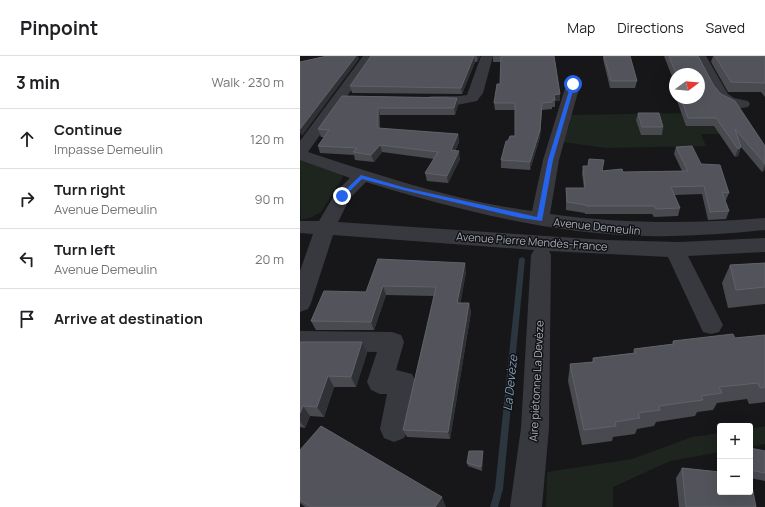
<!DOCTYPE html>
<meta charset="utf-8">
<style>
:root{--surface:#fff;--page:#f2f2f2;--text:#202124;--muted:#757577;--line:#e0e0e0}
body{margin:0;font-family:Manrope,sans-serif;background:var(--page);color:var(--text)}
.controls{position:absolute;right:12px;bottom:12px;display:grid;overflow:hidden;border-radius:4px;box-shadow:0 4px 16px #0002}
.controls button{width:36px;height:36px;display:grid;place-items:center;padding:0;border:0;border-bottom:1px solid var(--line);background:var(--surface);color:var(--text);font:20px sans-serif}
.compass{position:absolute;left:369px;top:12px;width:36px;height:36px;border-radius:50%;background:var(--surface);box-shadow:0 4px 16px #0002;rotate:74deg}
.stop{position:absolute;width:12px;height:12px;margin:-9px;border:3px solid #2563eb;border-radius:50%;background:#fff}
.stop.end{background:#2563eb;border-color:#fff;box-shadow:0 1px 4px #0008}
.list{margin:0;padding:0;list-style:none}
h2{display:flex;justify-content:space-between;align-items:center;height:52px;margin:0;padding:0 16px;font-size:17px}
h2 small{font-size:13px;font-weight:400;color:var(--muted)}
.list li{display:grid;grid-template-columns:26px 1fr auto;gap:12px;align-items:center;box-sizing:border-box;height:60px;padding:0 16px;border-top:1px solid var(--line)}
.list b{display:block;font-size:15px;white-space:nowrap}
.list p{margin:0;font-size:13px;white-space:nowrap;color:var(--muted)}
.list em{font-size:13px;font-style:normal;color:var(--muted)}
.icon{flex:none;width:22px;height:22px;fill:none;stroke:currentColor;stroke-width:2;stroke-linecap:round;stroke-linejoin:round}
.map{position:relative;flex:none;width:465px;height:451px;overflow:hidden}
header{display:flex;align-items:center;gap:24px;box-sizing:border-box;height:56px;padding:0 20px;background:var(--surface);border-bottom:1px solid var(--line)}
header strong{font-size:19px}
nav{display:flex;gap:22px;margin-inline-start:auto;font-size:14px}
main{display:flex}
aside{flex:1;background:var(--surface)}
.map>svg:first-child{display:block}
.green{fill:#1d251e}
.lines{fill:none;stroke-linecap:round;stroke-linejoin:round}
.stream{fill:#2c363f;fill-rule:evenodd}
.minor{fill:#38393f;fill-rule:evenodd}
.wall{fill:#484a4f}
.shaded-wall{fill:#303135}
.building{fill:#53545b;stroke:#60626a}
.route{fill:#2563eb}
.labels{text-anchor:middle;dominant-baseline:central;stroke-width:3;stroke-linejoin:round;paint-order:stroke}
.street-label{font-size:11px;fill:#a9aeba;stroke:#121215}
.water-label{font-size:12px;font-style:italic;fill:#7e9cb7;stroke:#121215}
</style>
<header>
<strong>Pinpoint</strong>
<nav><a>Map</a><a>Directions</a><a>Saved</a></nav>
</header>
<main>
<aside>
<h2>3 min<small>Walk · 230 m</small></h2>
<ul class="list">
<li><svg class="icon" aria-label="ahead" viewBox="0 0 24 24"><path d="M12 20V5M6 11l6-6 6 6"/></svg><div><b>Continue</b><p>Impasse Demeulin</p></div><em>120 m</em></li>
<li><svg class="icon" aria-label="right" viewBox="0 0 24 24"><path d="M7 20v-9h11M14 6l5 5-5 5"/></svg><div><b>Turn right</b><p>Avenue Demeulin</p></div><em>90 m</em></li>
<li><svg class="icon" aria-label="left" viewBox="0 0 24 24"><path d="M17 20v-9H6M10 6l-5 5 5 5"/></svg><div><b>Turn left</b><p>Avenue Demeulin</p></div><em>20 m</em></li>
<li><svg class="icon" aria-label="arrive" viewBox="0 0 24 24"><path d="M6 21V4h12l-3 4 3 4H6"/></svg><div><b>Arrive at destination</b></div></li>
</ul>
</aside>
<div class="map">
<svg width="465" height="451" viewBox="0 0 465 451">
<rect width="100%" height="100%" fill="#17171a"/>
<!-- green -->
<g class="green">
<polygon points="443,56 457,78 401,78 406,90 306,92 263,86 270,67 270,59"/>
<polygon points="0,103 41,118 43,121 21,156 12,161 1,164"/>
<polygon points="465,370 465,388 450,391 450,373"/>
<polygon points="420,377 420,396 370,405 313,431 313,451 246,451 247,416 332,403 392,381"/>
</g>
<g class="lines">
<!-- stream -->
<polygon class="stream" points="222,201 225,203 203,433 198,451 190,451 195,433 219,203"/>
<!-- minor -->
<g class="minor">
<path d="M63 0H75L8 96C81 120 156 145 232 155L243 104 266 29 268 26H278L280 29 259 104 250 158C325 168 390 168 465 162V174C426 178 387 181 347 180 251 178 157 154 66 126L50 142 38 166 306 184 379 186 465 182V196L388 200 423 269 419 276 411 278 403 276 368 201 249 195 251 199 249 372 242 451H210L221 372 231 199 234 194 33 179 11 247 8 253 0 256V215L13 178 0 177V165H19L36 136 50 122 0 104V85Z"/>
<path d="M181 0H193L183 37 177 45 157 49 123 48 121 45 123 42C137 38 153 42 167 39Z"/>
<path d="M394 0H406L428 38 434 42 448 45 450 48 448 51C415 59 406 23 394 0Z"/>
<polygon points="0,275 92,276 101,279 104,286 96,314 112,318 116,326 108,373 104,382 94,386 84,382 80,373 87,338 80,338 71,334 67,326 77,296 0,295"/>
</g>
</g>
<!-- wall -->
<g class="wall">
<polygon points="71,0 180,0 177,6 175,6 162,38 52,37 50,30"/>
<polygon points="193,0 254,0 260,38 260,45 255,45 255,51 252,51 252,53 242,54 240,81 230,114 201,112 201,104 208,85 215,80 215,54 195,54 194,47 200,28 201,6 193,6"/>
<polygon points="303,0 330,0 337,25 335,32 310,32 303,3"/>
<polygon points="364,0 398,0 414,30 465,90 465,114 462,116 441,91 438,100 435,101 414,70 386,70 376,42 399,42 399,18 375,18 375,28"/>
<polygon points="413,0 465,0 465,41 461,36 428,36 411,6"/>
<polygon points="42,40 157,42 158,49 155,59 80,59 80,73 158,78 159,86 155,95 160,103 148,127 127,125 125,117 134,103 82,96 74,106 55,104 54,99 20,97 18,90 24,81 21,81 18,73"/>
<polygon points="338,57 363,71 362,79 341,79 336,64"/>
<polygon points="376,91 401,108 429,137 426,144 425,144 429,155 426,163 408,164 402,138 374,139 380,152 378,160 354,161 352,158 285,158 285,157 266,154 266,132 284,132 282,118 283,110 302,115 323,116 382,115 374,98"/>
<polygon points="78,203 166,216 160,247 169,247 171,256 150,383 107,381 103,374 134,240 86,239 74,274 16,274 11,265 66,236"/>
<polygon points="465,207 465,248 428,252 422,227 430,209"/>
<polygon points="465,279 465,346 449,348 447,343 417,347 413,354 397,356 395,360 356,366 354,370 337,373 335,378 313,381 312,385 282,389 268,325 270,308 292,306 293,302 333,297 334,293 372,288 373,285 435,282"/>
<polygon points="0,286 62,286 67,297 56,331 34,331 24,361 10,360 5,372 0,371"/>
<polygon points="450,392 465,395 465,425 450,422 456,451 379,451 376,422 382,412 450,436"/>
<polygon points="0,394 146,451 5,451 0,447"/>
<polygon points="183,395 183,399 182,415 168,410 167,407"/>
</g>
<!-- shaded-wall -->
<g class="shaded-wall">
<polygon points="56,0 58,0 59,3 2,80 0,76 0,73"/>
<polygon points="174,0 175,6 162,38 161,32"/>
<polygon points="177,0 180,0 177,6"/>
<polygon points="260,38 260,45 255,45 254,39"/>
<polygon points="157,42 158,49 155,59 154,52"/>
<polygon points="242,47 240,81 230,114 230,106"/>
<polygon points="78,52 80,59 79,80 78,72"/>
<polygon points="158,78 159,86 152,102 151,94"/>
<polygon points="80,89 82,96 74,106 71,99"/>
<polygon points="441,91 438,100 435,101 438,93"/>
<polygon points="159,95 160,103 148,127 147,120"/>
<polygon points="465,109 465,114 462,116"/>
<polygon points="165,207 166,216 159,256 157,247"/>
<polygon points="83,230 86,239 74,274 71,266"/>
<polygon points="169,247 171,256 150,383 148,376"/>
<polygon points="62,286 67,297 56,331 51,321"/>
<polygon points="28,320 34,331 24,361 17,351"/>
<polygon points="3,350 10,360 5,372 0,365 0,357"/>
<polygon points="183,395 183,399 182,415 181,411"/>
<polygon points="142,441 146,451 135,451"/>
</g>
<!-- building -->
<g class="building">
<polygon points="27,0 56,0 0,73 0,6"/>
<polygon points="71,0 174,0 161,32 50,30"/>
<polygon points="201,0 254,0 260,38 254,39 255,44 252,44 252,46 242,47 240,74 230,106 201,104 206,85 208,85 210,80 215,80 215,47 194,47 197,28 200,28"/>
<polygon points="304,0 330,0 337,25 311,25"/>
<polygon points="369,0 398,0 414,30 421,38 435,45 465,90 465,108 435,73 441,91 438,93 416,62 388,62 381,42 399,42 399,18 376,18"/>
<polygon points="415,0 465,0 465,27 464,27 431,26"/>
<polygon points="42,40 157,42 154,52 78,52 78,72 158,78 151,94 159,95 147,120 125,117 138,96 80,89 71,99 53,96 57,92 18,90 29,74 18,73"/>
<polygon points="338,57 359,57 363,71 342,71"/>
<polygon points="392,90 401,108 420,109 429,137 422,136 429,155 410,156 404,130 371,131 380,152 356,153 354,150 286,150 286,149 267,146 266,132 285,132 283,110 288,110 289,103 304,104 302,115 322,113 323,116 388,115 376,91"/>
<polygon points="78,203 165,207 157,247 169,247 148,376 103,374 136,231 83,230 71,266 11,265 24,235 66,236"/>
<polygon points="465,207 465,231 436,234 430,209"/>
<polygon points="433,278 435,282 465,279 465,331 460,332 458,327 419,331 422,337 401,340 403,344 359,350 360,354 338,357 340,362 315,366 316,370 284,374 270,308 294,306 293,302 336,297 334,293 374,288 373,285"/>
<polygon points="0,286 62,286 51,321 28,320 17,351 3,350 0,357"/>
<polygon points="21,370 142,441 135,451 11,451 0,444 0,394"/>
<polygon points="450,392 465,395 465,417 450,414"/>
<polygon points="169,395 183,395 181,411 167,407"/>
<polygon points="382,412 420,416 420,436 450,436 450,420 456,451 386,451"/>
</g>
<!-- route -->
<polygon class="route" points="273,27 275,28 253,104 242,165 221,162 103,134 62,123 44,141 39,140 61,119 106,132 237,161 248,104 271,28"/>
<g class="labels">
<!-- street labels -->
<g class="street-label">
<text transform="translate(297 170) rotate(6)">Avenue Demeulin</text>
<text transform="translate(232 185) rotate(4)">Avenue Pierre Mendès-France</text>
<text transform="translate(236 325) rotate(-87)">Aire piétonne La Devèze</text>
</g>
<!-- water labels -->
<g class="water-label">
<text transform="translate(210 327) rotate(-84)">La Devèze</text>
</g>
</g>
</svg>
<div class="controls">
<button>+</button>
<button>−</button>
</div>
<svg class="compass" viewBox="-18 -18 36 36"><path d="M0-13l5 13h-10z" fill="#e53935"/><path d="M0 13l5-13h-10z" fill="#757577"/></svg>
<div class="stop" style="left:273px;top:28px"></div>
<div class="stop end" style="left:42px;top:140px"></div>
</div>
</main>
